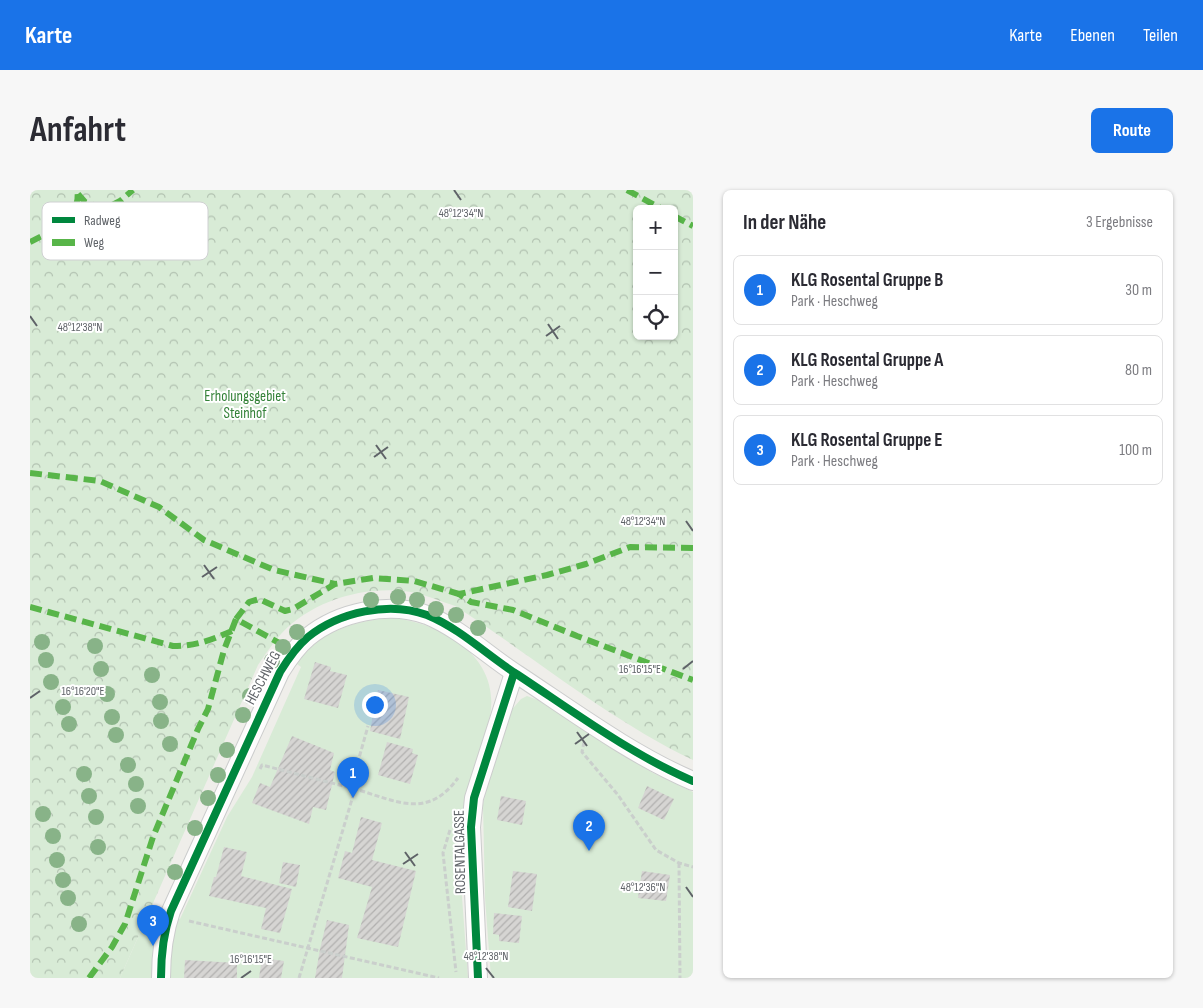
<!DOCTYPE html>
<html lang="de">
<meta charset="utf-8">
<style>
:root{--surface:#fff;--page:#f7f7f7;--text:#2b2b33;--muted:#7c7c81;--line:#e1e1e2;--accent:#1a73e8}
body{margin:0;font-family:"Sofia Sans Condensed",sans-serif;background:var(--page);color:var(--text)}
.controls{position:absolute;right:15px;top:15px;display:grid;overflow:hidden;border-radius:8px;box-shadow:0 1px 4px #0004}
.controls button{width:45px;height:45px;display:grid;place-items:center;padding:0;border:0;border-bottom:1px solid var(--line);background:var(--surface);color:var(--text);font:25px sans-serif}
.you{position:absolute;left:344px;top:514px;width:18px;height:18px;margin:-12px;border:4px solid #fff;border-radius:50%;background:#1a73e8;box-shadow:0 0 0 8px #1a73e833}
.badge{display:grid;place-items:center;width:32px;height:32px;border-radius:50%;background:var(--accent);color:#fff;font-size:16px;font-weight:700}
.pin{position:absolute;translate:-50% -41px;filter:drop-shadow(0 1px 2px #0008)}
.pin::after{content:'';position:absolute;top:26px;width:18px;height:15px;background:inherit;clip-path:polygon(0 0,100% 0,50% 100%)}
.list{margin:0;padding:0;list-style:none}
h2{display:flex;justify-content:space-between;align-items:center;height:65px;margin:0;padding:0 20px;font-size:21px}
h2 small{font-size:16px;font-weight:400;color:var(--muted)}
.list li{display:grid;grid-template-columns:32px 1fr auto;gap:15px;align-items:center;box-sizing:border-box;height:70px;margin:0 10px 10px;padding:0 10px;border:1px solid var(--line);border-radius:8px}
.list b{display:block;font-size:19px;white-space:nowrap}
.list p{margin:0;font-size:16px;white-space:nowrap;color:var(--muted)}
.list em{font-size:16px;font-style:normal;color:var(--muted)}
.icon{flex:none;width:28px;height:28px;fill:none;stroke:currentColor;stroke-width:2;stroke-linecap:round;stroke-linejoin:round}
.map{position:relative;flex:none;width:663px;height:788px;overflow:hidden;border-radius:8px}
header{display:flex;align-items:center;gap:30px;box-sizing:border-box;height:70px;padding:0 25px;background:var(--accent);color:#fff}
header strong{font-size:24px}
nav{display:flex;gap:28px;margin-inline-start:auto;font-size:18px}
.intro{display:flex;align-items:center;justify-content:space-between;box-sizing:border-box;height:120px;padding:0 30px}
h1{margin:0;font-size:35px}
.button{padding:12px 22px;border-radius:8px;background:var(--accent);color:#fff;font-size:18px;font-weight:700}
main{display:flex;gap:30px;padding:0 30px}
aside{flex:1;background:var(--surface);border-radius:8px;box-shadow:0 1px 4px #0004}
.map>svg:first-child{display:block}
.green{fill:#d8ebd6}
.forest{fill:url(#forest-crowns);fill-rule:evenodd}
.building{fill:url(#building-hatch)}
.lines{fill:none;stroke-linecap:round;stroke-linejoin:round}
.street-casing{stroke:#cbcccc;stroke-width:20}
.path{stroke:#cacfcc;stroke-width:3;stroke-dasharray:5 2.5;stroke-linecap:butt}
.street{stroke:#fdfcfc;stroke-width:18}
.quiet{stroke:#58b549;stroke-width:6;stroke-dasharray:12 6;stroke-linecap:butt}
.cycleway-casing{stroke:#fff;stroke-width:11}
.cycleway{stroke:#00873e;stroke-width:8}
.tree{fill:#88b388}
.ticks{fill:none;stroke:#5f6368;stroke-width:2}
.labels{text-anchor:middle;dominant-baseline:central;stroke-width:4;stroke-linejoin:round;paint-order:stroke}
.park-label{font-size:15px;fill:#348238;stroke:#fff}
.street-label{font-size:15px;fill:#5f6368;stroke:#fff}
.key{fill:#fff;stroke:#cfd0d2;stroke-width:1}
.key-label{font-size:14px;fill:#5f6368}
.ticks-label{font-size:12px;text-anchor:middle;fill:#5f6368;stroke:#fff;stroke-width:4;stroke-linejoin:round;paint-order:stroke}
</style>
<header>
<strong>Karte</strong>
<nav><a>Karte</a><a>Ebenen</a><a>Teilen</a></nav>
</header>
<div class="intro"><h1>Anfahrt</h1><a class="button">Route</a></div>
<main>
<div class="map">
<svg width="663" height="788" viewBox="0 0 663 788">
<defs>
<pattern id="forest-crowns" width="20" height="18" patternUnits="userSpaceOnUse" patternTransform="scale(1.25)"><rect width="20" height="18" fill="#d8ebd6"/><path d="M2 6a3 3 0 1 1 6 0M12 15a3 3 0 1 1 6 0" fill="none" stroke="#b2c2b1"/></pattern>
<pattern id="building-hatch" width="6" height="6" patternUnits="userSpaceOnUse" patternTransform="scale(1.25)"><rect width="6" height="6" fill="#d6d5d3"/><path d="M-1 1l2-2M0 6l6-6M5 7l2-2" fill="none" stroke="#b1b0af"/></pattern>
</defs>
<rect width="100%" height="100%" fill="#efeeea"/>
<!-- green -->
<g class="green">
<path d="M363 428C423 435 481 477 455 543L431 631 428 653 438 788H90L120 720 150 729 197 627 222 587 271 477 267 474C289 441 325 430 363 428Z"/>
<polygon points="497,506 508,510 623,583 663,602 663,788 461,788 455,708 453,615 458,588 479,523 491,509"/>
</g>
<!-- forest -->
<path class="forest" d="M0 0H663V570C578 529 504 467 425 416 410 411 396 405 381 402 335 395 283 410 251 444 242 454 235 465 228 475L90 788H0ZM607 19H644V146H607Z"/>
<!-- building -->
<g class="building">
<polygon points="285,472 301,477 300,481 317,485 308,518 274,509"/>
<polygon points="348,500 379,507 370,549 340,541"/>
<polygon points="262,546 304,563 300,580 305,582 296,620 283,617 279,634 222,613 230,593 240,597"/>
<polygon points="357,552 383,559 382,563 388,565 380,594 348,585"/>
<polygon points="617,596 644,609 634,630 608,618"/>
<polygon points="471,606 496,611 492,635 467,630"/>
<polygon points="331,627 352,633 342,670 386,681 368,757 327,748 342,697 308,688 315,661 322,663"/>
<polygon points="194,657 217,662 211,686 262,699 250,743 231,739 236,718 179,706 184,687 186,687"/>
<polygon points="253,672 270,675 266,697 249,693"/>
<polygon points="483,681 507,684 502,721 478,717"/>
<polygon points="612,681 640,685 636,711 608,708"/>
<polygon points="464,723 492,726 489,753 469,751 469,745 463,744"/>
<polygon points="297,730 319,735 312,788 285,788 290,759"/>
<polygon points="232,768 254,771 251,788 229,788"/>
<polygon points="155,770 207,773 207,788 154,788"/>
</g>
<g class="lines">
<defs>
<g id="street">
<path d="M131 788C131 764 133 744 141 721L250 482C258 469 266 457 278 447 309 422 359 411 397 425 431 439 458 466 488 485 544 522 602 565 663 591"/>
<polyline points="448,788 441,637 444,608 484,483"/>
</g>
</defs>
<!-- street casing -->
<use href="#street" class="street-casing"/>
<!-- path -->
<g class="path">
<polyline points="554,552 552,562 588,605 626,660 649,673 663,677"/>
<polyline points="230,579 232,575 325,599 322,593 338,536"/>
<polyline points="420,640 413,663 426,782"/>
<polyline points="649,673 650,788"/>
<polyline points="159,731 409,788"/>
<path d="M269 788 325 599C367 611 397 630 428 588"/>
</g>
<!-- street -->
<use href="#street" class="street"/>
<!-- quiet -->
<g class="quiet">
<polyline points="597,0 632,19"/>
<polyline points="48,4 55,12 74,19"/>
<polyline points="644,26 663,36"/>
<path d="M38 32C43 23 50 12 47 0"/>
<polyline points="0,52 51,26 74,19 90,11 103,0"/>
<polyline points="0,283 70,291 129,317 174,350 244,380 305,394"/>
<polyline points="663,358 600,357 556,374 517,385 429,404 441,412 483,420 547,446 663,490"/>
<path d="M0 417 143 456C166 456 181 450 202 441"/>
<polyline points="206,429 219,412 229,409 255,421 263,419 305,394 343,388 384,391 429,404"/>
<polyline points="59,788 82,757 95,734 123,647 168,539 178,519 194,460 206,429 253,455"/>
</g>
<defs>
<g id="cycleway">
<path d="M131 788C131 764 133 744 141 721L250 482C258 469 266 457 278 447 309 422 359 411 397 425 431 439 458 466 488 485 544 522 602 565 663 591"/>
<polyline points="448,788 441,637 444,608 484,483"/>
</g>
</defs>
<!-- cycleway casing -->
<use href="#cycleway" class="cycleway-casing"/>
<!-- cycleway -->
<use href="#cycleway" class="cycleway"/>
</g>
<!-- trees -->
<g class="tree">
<circle cx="368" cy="407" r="8"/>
<circle cx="341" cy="410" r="8"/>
<circle cx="387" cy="410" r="8"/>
<circle cx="406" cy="419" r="8"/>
<circle cx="426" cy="425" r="8"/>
<circle cx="448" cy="438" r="8"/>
<circle cx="267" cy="442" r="8"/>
<circle cx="12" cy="452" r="8"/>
<circle cx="65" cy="456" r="8"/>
<circle cx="253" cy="457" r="8"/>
<circle cx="16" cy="470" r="8"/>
<circle cx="242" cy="471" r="8"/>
<circle cx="71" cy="479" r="8"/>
<circle cx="122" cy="485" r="8"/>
<circle cx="21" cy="492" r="8"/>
<circle cx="77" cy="504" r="8"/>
<circle cx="220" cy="506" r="8"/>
<circle cx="130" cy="512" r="8"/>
<circle cx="33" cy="517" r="8"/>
<circle cx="213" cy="525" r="8"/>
<circle cx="82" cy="527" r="8"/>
<circle cx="131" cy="531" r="8"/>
<circle cx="39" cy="534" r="8"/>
<circle cx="86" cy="545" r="8"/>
<circle cx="140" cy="554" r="8"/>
<circle cx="197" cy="560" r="8"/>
<circle cx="98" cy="575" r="8"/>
<circle cx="54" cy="584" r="8"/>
<circle cx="188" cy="585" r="8"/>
<circle cx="106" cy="594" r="8"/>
<circle cx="59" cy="606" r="8"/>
<circle cx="178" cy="608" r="8"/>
<circle cx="108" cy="616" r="8"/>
<circle cx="13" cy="624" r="8"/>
<circle cx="66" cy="627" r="8"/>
<circle cx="165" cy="638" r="8"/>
<circle cx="23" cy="646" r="8"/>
<circle cx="68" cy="657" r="8"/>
<circle cx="27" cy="670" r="8"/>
<circle cx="145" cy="682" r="8"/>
<circle cx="33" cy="690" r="8"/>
<circle cx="38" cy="708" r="8"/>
<circle cx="49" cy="734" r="8"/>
</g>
<!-- ticks -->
<path class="ticks" d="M424 0 431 10M0 126 7 136M518 134 528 149M516 146 530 136M346 255 356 269M344 267 358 257M656 331 663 341M174 375 184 389M172 387 187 377M653 479 663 471M0 508 10 501M547 542 557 556M545 554 559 544M375 662 385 676M373 674 388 664M656 697 663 707M456 778 464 788M211 788 221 781"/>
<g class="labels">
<!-- park labels -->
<g class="park-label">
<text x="215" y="206">Erholungsgebiet<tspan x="215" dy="17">Steinhof</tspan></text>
</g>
<!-- street labels -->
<g class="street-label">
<text transform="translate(233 488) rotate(-62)">HESCHWEG</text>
<text transform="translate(430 662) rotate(-91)">ROSENTALGASSE</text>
</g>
</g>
<!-- legend -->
<rect x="12" y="12" width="166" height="58" rx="8" class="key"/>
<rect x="22" y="27" width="23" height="6" fill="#00873e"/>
<rect x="22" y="49" width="23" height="7" fill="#58b549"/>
<g class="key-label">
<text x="54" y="35">Radweg</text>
<text x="54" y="57">Weg</text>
</g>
<g class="ticks-label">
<text x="431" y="27">48°12'34"N</text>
<text x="50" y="141">48°12'38"N</text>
<text x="613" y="335">48°12'34"N</text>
<text x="610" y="483">16°16'15"E</text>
<text x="53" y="505">16°16'20"E</text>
<text x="613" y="701">48°12'36"N</text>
<text x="456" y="770">48°12'38"N</text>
<text x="221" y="773">16°16'15"E</text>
</g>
</svg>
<div class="controls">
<button>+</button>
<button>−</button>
<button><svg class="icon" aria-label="locate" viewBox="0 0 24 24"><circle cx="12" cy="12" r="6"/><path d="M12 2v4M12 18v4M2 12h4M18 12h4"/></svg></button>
</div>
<div class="you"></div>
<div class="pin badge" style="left:323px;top:608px">1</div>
<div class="pin badge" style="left:559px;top:661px">2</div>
<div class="pin badge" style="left:123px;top:756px">3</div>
</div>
<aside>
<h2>In der Nähe<small>3 Ergebnisse</small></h2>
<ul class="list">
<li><span class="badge">1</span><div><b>KLG Rosental Gruppe B</b><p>Park · Heschweg</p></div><em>30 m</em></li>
<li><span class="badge">2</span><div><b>KLG Rosental Gruppe A</b><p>Park · Heschweg</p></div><em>80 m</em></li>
<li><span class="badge">3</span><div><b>KLG Rosental Gruppe E</b><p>Park · Heschweg</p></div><em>100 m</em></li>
</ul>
</aside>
</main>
